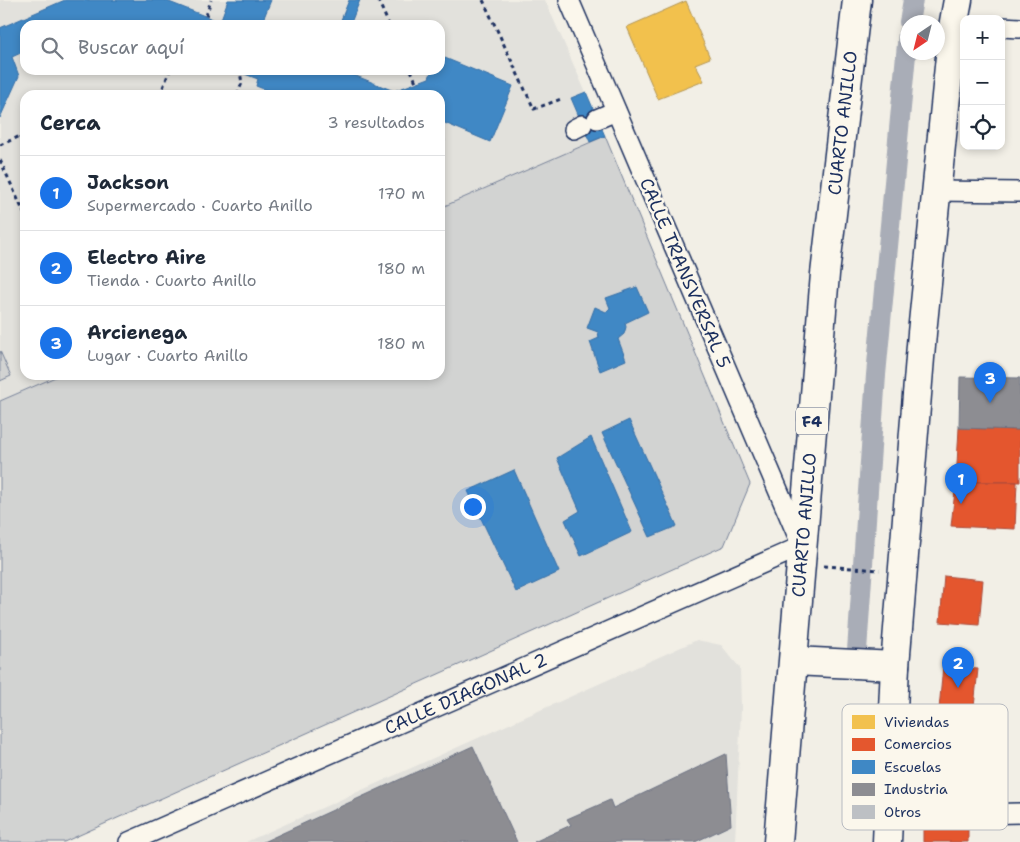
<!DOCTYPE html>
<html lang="es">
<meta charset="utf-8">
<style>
:root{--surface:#fff;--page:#f2f2f3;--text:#1f2937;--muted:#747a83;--line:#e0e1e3;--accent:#1a73e8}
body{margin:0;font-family:"Shantell Sans",sans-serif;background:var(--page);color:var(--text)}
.controls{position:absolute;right:15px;top:15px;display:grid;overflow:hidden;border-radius:10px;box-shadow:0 2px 8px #0003}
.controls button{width:45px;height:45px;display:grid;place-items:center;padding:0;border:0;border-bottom:1px solid var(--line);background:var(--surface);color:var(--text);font:25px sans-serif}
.compass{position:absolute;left:900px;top:15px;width:45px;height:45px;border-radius:50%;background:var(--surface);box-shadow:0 2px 8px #0003;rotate:215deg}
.you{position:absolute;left:472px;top:506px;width:18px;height:18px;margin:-12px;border:4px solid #fff;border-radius:50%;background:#1a73e8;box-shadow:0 0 0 8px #1a73e833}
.badge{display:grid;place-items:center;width:32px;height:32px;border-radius:50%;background:var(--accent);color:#fff;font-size:16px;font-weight:700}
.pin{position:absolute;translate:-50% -41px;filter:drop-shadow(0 1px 2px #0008)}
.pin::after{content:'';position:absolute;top:26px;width:18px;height:15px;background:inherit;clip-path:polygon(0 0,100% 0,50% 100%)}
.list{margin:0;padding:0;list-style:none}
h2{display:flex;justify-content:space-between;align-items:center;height:65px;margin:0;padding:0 20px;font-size:21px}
h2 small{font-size:16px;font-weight:400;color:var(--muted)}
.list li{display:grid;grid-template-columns:32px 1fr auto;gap:15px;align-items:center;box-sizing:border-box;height:75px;padding:0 20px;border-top:1px solid var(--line)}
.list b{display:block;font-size:19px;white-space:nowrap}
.list p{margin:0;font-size:16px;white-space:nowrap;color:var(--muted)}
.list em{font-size:16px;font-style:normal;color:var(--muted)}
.icon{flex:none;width:28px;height:28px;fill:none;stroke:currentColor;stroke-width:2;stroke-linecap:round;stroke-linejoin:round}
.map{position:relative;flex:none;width:1020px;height:842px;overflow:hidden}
.search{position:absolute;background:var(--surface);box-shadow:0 2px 8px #0003;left:20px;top:20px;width:425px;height:55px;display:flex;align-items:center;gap:12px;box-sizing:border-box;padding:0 18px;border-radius:15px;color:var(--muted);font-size:19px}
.panel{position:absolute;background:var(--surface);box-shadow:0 2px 8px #0003;left:20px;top:90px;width:425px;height:290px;border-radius:15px}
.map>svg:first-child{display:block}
.built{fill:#e2e1dc;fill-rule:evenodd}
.green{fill:#d2d3d2;stroke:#768198}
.homes{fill:#f2c14e;stroke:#b29553}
.shops{fill:#e4572e;stroke:#a84b3c}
.schools{fill:#3f88c5;stroke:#346da6}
.industry{fill:#8d8d92;stroke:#6b7182}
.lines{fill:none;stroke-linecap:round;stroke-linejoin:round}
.canal{stroke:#a9adb7;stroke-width:20}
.minor-casing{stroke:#1b2f5e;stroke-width:22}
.highway-casing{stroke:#1b2f5e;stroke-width:31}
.path{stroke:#1b2f5e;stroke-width:3;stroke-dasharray:4 4;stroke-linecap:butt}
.minor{stroke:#fbf7ec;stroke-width:19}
.highway{stroke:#fbf7ec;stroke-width:28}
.labels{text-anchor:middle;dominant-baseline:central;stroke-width:5;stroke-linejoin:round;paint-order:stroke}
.shield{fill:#fbf7ec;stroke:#5e6b89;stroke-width:1}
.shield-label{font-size:16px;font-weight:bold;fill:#1b2f5e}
.street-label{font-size:18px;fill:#1b2f5e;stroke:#fbf7ec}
.key{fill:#fbf7ec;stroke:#b8bbc1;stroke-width:1}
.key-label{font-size:14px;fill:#1b2f5e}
</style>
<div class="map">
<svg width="1020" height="842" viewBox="0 0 1020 842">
<rect width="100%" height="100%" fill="#f2efe6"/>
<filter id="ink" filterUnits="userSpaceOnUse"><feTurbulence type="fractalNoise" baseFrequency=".02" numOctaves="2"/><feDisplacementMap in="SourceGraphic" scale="10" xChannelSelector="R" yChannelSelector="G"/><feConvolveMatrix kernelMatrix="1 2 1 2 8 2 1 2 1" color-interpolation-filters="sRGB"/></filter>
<g filter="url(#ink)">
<!-- built -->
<g class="built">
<path d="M0 0H545L605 136 440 208V95H25V375H60L0 401ZM25 25H440V70H25Z"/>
<polygon points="697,640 721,645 740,668 741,709 735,842 246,842"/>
</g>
<!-- green -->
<g class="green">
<polygon points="605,136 750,484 724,546 64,842 0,842 0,401 60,375 440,375 440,208"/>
<polygon points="0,351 11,376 0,381"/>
</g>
<!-- homes -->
<polygon class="homes" points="686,1 710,58 695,64 704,81 658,99 627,27"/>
<!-- shops -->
<g class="shops">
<polygon points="959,428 1020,430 1020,482 956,482"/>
<polygon points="956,482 1017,482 1015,529 951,526"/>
<polygon points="944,576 983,580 979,625 940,622"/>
<polygon points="943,666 978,669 974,707 939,709"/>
<polygon points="931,820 968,820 968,842 923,842 923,830"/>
</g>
<!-- schools -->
<g class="schools">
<polygon points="65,0 164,0 220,22 228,0 271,0 261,25 25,25 25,51 12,57 19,76 0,118 0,28"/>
<polygon points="349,0 360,0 350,25 339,25"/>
<polygon points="440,56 513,86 490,142 440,121 440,95 279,95 256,86 258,79 234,70 341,70 394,91 429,78 432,70 440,70"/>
<polygon points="586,92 605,136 590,142 571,98"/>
<polygon points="440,130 445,141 440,143"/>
<polygon points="637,287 648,312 625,323 626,327 624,334 618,339 626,360 600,371 590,342 599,338 598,332 587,328 595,307 606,312 610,308 606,298"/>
<polygon points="629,420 677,526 650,537 602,433"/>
<polygon points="591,437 632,532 581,556 565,520 580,511 557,458"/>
<polygon points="514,470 559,572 516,592 468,491"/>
</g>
<!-- industry -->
<g class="industry">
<polygon points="960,377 1020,378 1020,430 959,428"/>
<polygon points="473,746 517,842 263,842"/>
<polygon points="726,754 731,825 695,842 534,842 571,825 567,819 610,800 613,808"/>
</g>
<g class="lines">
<!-- canal -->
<g class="canal">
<polyline points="909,22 913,0"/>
<polyline points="857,651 876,375 908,33"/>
</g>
<defs>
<g id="minor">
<polyline points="1001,27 1020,28"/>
<polyline points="597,119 616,111"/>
<polyline points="574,129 582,125"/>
<polyline points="935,191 1020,192"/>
<polyline points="888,816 1020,813"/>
<path id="s1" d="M129 842 802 546 569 0"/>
</g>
<g id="highway">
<polyline points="794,661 895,666"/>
<path id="s2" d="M778 842 825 274 857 0"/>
<polyline points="887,842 895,666 922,333 953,27 958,0"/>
</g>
</defs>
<!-- minor casing -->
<use href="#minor" class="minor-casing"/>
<!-- highway casing -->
<use href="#highway" class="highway-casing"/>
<!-- path -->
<g class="path">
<polyline points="378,0 389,25"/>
<polyline points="483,0 534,109 561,99"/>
<polyline points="206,16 211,0"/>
<polyline points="411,70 416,82"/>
<polyline points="160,95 170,70"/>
<polyline points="237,95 242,83 240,72"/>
<polyline points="0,145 25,134"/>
<polyline points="0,160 25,215"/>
<polyline points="824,566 880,570"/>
</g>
<!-- minor -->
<use href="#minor" class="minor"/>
<!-- highway -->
<use href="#highway" class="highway"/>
</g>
</g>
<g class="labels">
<!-- shield labels -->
<rect class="shield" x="796" y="407.5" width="32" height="27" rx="4"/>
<g class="shield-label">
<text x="812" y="421">F4</text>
</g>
<!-- street labels -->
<g class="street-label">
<text stroke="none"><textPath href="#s2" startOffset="722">CUARTO ANILLO</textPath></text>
<text transform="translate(685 273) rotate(67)">CALLE TRANSVERSAL 5</text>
<text stroke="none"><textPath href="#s2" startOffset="318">CUARTO ANILLO</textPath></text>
<text stroke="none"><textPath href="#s1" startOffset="368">CALLE DIAGONAL 2</textPath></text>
</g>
</g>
<!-- legend -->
<rect x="842" y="704" width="166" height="126" rx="8" class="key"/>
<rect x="852" y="715" width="23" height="14" fill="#f2c14e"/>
<rect x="852" y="738" width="23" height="13" fill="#e4572e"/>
<rect x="852" y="760" width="23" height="14" fill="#3f88c5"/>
<rect x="852" y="783" width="23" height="13" fill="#8d8d92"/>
<rect x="852" y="805" width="23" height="14" fill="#bdc0c4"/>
<g class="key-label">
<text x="884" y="727">Viviendas</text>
<text x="884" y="749">Comercios</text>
<text x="884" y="772">Escuelas</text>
<text x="884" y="794">Industria</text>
<text x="884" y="817">Otros</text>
</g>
</svg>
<div class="controls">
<button>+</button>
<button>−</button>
<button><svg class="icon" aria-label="locate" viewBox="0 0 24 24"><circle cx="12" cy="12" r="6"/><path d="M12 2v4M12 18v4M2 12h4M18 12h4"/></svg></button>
</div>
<svg class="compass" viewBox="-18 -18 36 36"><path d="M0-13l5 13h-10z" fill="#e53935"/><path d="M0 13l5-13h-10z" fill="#747a83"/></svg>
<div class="you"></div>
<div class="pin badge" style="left:961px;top:504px">1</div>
<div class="pin badge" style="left:958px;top:688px">2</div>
<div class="pin badge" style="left:990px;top:403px">3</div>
<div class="search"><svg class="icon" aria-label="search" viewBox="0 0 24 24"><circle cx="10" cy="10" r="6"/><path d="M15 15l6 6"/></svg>Buscar aquí</div>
<section class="panel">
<h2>Cerca<small>3 resultados</small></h2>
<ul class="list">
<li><span class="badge">1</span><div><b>Jackson</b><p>Supermercado · Cuarto Anillo</p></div><em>170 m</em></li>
<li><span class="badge">2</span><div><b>Electro Aire</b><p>Tienda · Cuarto Anillo</p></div><em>180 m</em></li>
<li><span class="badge">3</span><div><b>Arcienega</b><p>Lugar · Cuarto Anillo</p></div><em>180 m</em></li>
</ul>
</section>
</div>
